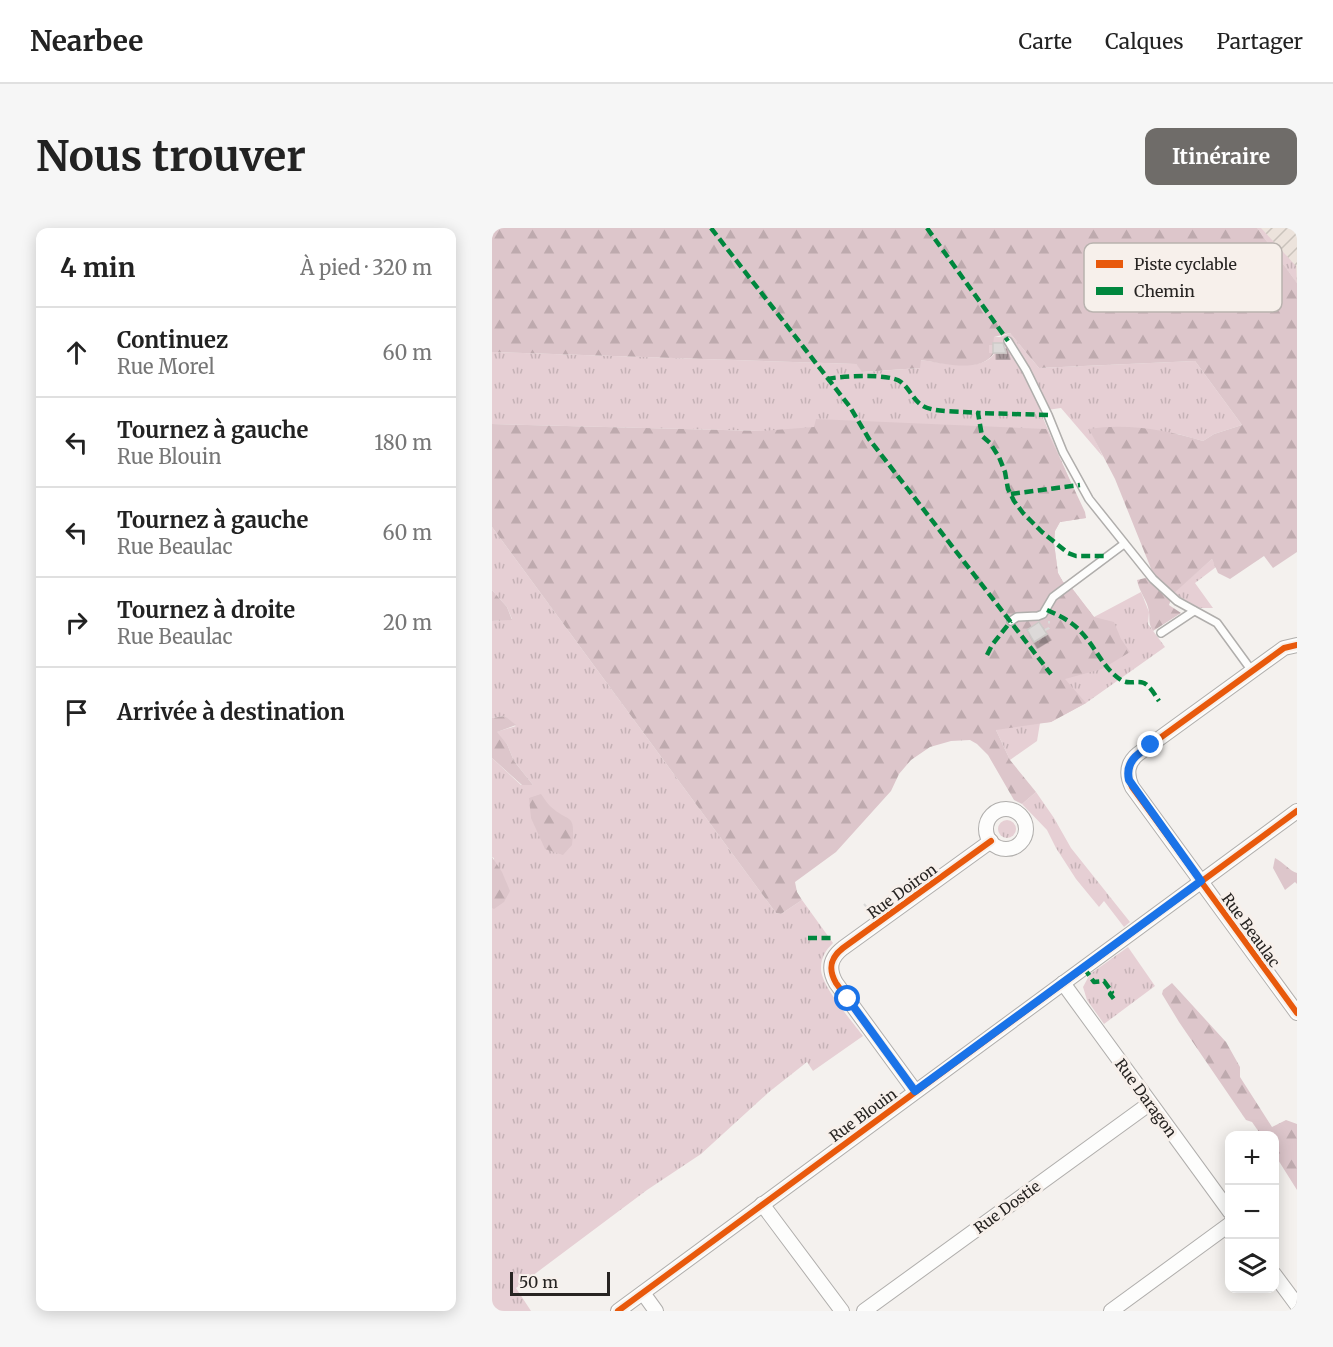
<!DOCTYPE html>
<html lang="fr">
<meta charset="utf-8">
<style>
:root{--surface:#fff;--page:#f6f6f6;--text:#222;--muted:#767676;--line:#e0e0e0;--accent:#6f6c69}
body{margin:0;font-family:Merriweather,serif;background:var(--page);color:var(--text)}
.controls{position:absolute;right:18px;bottom:18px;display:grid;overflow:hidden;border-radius:12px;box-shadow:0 3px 15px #0003}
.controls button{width:54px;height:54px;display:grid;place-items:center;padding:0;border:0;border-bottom:2px solid var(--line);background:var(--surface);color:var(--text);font:30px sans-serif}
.scale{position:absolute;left:18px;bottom:15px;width:100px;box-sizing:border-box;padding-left:6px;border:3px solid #272422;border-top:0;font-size:16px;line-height:21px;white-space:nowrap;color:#272422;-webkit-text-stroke:4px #f7f0eb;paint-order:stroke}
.stop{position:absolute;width:18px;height:18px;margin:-14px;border:4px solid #1a73e8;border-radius:50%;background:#fff}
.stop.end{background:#1a73e8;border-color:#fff;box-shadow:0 2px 6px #0008}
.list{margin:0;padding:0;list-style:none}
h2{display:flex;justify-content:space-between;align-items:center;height:78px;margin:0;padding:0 24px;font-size:26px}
h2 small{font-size:20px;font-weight:400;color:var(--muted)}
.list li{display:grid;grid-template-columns:39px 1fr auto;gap:18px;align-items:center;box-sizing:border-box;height:90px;padding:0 24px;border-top:2px solid var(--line)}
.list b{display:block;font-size:22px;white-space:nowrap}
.list p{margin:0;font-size:20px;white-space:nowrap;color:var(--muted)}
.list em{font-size:20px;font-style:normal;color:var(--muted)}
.icon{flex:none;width:33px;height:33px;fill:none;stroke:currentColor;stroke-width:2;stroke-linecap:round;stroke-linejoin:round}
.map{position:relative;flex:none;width:805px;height:1083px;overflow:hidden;border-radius:12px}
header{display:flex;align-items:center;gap:36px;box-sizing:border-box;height:84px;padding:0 30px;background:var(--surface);border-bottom:2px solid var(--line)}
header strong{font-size:28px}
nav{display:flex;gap:33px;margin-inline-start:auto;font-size:21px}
.intro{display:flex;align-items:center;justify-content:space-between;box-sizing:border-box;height:144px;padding:0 36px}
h1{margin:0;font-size:42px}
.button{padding:15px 27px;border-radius:12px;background:var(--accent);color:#fff;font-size:21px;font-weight:700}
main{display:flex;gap:36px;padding:0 36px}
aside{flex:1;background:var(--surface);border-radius:12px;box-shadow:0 3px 15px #0003}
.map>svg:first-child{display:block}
.industrial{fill:url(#industrial-furrows)}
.grass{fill:url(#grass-tufts)}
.forest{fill:url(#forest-firs)}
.building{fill:#dcd9d8;stroke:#cdcac8;stroke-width:1.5;filter:url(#shadow)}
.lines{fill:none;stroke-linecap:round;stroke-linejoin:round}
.lane-casing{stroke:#b0aeac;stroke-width:10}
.street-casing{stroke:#b0aeac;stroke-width:16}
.path{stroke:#dad9d8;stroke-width:2;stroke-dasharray:4.5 4.5;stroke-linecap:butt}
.lane{stroke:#fdfdfc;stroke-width:7}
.street{stroke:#fdfdfc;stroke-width:14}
.quiet{stroke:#00873e;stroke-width:4.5;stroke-dasharray:9 4.5;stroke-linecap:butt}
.cycleway-casing{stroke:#f7f0eb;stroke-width:10}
.cycleway{stroke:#e8590c;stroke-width:6}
.route{stroke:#1a73e8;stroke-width:8}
.labels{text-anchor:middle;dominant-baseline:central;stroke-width:6;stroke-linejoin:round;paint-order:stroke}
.street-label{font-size:15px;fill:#272422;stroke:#f7f0eb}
.key{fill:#f7f0eb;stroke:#b9b3af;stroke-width:1.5}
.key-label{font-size:16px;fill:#272422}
</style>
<header>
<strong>Nearbee</strong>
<nav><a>Carte</a><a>Calques</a><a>Partager</a></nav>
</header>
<div class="intro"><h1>Nous trouver</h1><a class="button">Itinéraire</a></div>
<main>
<aside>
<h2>4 min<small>À pied · 320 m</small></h2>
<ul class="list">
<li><svg class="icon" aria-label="ahead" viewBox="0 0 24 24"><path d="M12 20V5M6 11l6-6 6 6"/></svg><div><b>Continuez</b><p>Rue Morel</p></div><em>60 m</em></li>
<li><svg class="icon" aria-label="left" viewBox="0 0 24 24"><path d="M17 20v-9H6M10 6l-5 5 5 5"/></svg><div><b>Tournez à gauche</b><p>Rue Blouin</p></div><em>180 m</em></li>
<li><svg class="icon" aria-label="left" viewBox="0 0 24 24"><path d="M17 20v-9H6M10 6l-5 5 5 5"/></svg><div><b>Tournez à gauche</b><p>Rue Beaulac</p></div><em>60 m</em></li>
<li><svg class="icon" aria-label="right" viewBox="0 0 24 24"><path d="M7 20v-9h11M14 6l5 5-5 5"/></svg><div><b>Tournez à droite</b><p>Rue Beaulac</p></div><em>20 m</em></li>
<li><svg class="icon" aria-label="arrive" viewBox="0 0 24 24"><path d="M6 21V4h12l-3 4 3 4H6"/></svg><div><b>Arrivée à destination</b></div></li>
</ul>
</aside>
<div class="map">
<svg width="805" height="1083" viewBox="0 0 805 1083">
<defs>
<pattern id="industrial-furrows" width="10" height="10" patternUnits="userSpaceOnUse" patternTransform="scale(1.5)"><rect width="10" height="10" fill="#ece3dc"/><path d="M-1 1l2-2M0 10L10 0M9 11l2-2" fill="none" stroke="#cac3bc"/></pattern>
<pattern id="grass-tufts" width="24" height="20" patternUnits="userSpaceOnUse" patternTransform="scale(1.5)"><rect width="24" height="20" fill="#e6cfd4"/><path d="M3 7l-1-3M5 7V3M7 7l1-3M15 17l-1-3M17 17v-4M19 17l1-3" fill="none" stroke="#c5b2b6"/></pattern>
<pattern id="forest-firs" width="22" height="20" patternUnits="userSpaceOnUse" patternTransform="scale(1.5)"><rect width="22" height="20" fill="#ddc6cb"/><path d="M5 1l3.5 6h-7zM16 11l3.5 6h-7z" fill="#beaaae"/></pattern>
<filter id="shadow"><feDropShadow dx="3.5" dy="6" stdDeviation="0" flood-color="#0004"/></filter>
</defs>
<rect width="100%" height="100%" fill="#f4f1ee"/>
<!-- industrial -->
<polygon class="industrial" points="765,0 805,0 805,55"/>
<!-- grass -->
<g class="grass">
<polygon points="765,0 769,0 804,38 805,55"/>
<path d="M518 105 547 140 703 133 750 197 722 206 711 213 686 206 598 201 611 229 569 180 548 183 594 290 568 294 563 303 562 315 566 345 571 354 579 359 602 389 649 364 657 384 656 396 673 419 594 475 559 494 548 495 545 513 518 532 504 502 270 203 0 196V124L364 136 371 144 428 140V132C448 134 489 145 502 126L497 125V117L501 109H508Z"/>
<path d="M0 299 284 685 289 686 310 672 341 715C334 722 329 729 329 740 328 757 360 793 371 808L321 843 315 834 277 864 209 926 155 962 24 1060 39 1083H0V680H2V630L0 629V530L29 557H41L22 533 15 516 4 504 24 498 13 488 0 490V393L20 391 15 379 0 362Z"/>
<polygon points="720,331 724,339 703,355 721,380 707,380 681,365"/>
<polygon points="544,564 562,590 579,620 638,694 632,699 612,673 607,679 584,651 564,620 555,602 530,576"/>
<circle cx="515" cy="601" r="9"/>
<polygon points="636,719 663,758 612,796 595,772 591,759 598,746"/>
</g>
<!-- forest -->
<g class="forest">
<path d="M0 0H765L805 55V324L781 340 772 328 738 351 726 345 720 331 681 366 677 377 689 385 661 403C656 395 658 392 657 384 656 373 647 364 645 352L662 348 623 251 597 201C634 195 675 202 711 213L722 206 750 197 703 133 547 140 518 105 502 109 501 117H497V125H502C489 146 450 135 429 132L428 140 370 144 364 136 0 124Z"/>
<polygon points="324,191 554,201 593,284 594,290 568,294 563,303 562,315 566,345 571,354 579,359 602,389 622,394 629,411 638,424 610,441 573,451 594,475 559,494 504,502 518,532 544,564 530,576 522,572 496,527 485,516 478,512 459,513 438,519 419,532 407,546 399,563 344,624 303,654 305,664 310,672 289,686 284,685 0,299 0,196 270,203 322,199"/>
<polygon points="0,362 15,379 20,392 0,393"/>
<polygon points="13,488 24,497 5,504 15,516 22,533 41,557 30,557 0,530 0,490"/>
<path d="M49 566C52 570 55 575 58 578 77 596 84 583 80 617L71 627 53 621 39 590 37 570Z"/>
<polygon points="0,629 10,644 18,663 12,674 2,681 0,680"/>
<path d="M783 630C791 634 798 643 805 645V656L803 654 793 662 781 640Z"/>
<polygon points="680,755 734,814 748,839 748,849 780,899 794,892 805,896 805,962 783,927 782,908 769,907 760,894 754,892 687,794 670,766 671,762"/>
</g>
<!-- building -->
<g class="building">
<polygon points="501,115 511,115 514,125 501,125"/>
<polygon points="547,394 555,406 542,414 535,402"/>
</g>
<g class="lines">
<defs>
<g id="lane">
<polyline points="516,113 534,142 556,187 571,224 597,271 661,351 685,373 725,395 760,443"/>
<polyline points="519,393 525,389 546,388 551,386 561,369 632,316"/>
<polyline points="669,405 702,383"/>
</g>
<g id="street">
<path d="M805 417 792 420 646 526C635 535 634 546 640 559L805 785"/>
<circle cx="514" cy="601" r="20"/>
<polyline points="571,755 738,984"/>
<path d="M423 863 344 755C336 741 338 730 351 720L499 613"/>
<polyline points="270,976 350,1083"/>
<polyline points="782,1046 805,1077"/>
<polyline points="151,1065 164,1083"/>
<polyline points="126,1083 805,583"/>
<polyline points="372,1083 657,876"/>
<polyline points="619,1083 738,996"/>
</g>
</defs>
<!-- lane casing -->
<use href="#lane" class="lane-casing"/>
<!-- street casing -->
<use href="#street" class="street-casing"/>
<!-- path -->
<g class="path">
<polyline points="553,402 557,400 557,393"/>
<polyline points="372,676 378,683"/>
</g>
<!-- lane -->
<use href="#lane" class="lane"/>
<!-- street -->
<use href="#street" class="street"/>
<!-- quiet -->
<g class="quiet">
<polyline points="219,0 358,179 377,211 559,446"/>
<polyline points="435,0 516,113"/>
<path d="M335 151C348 148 398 145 409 154 418 161 421 172 431 178 442 185 473 183 486 185"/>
<polyline points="556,187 486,185 490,208 498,215 507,229 513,244 516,261 522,273 531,285 550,304 576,325 584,328 615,328"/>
<polyline points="519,266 588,257"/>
<path d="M555 382C568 388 581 394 590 405 604 420 611 440 629 452 637 457 644 452 652 455 658 458 663 467 667 473"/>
<polyline points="495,427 500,417 519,393"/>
<polyline points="316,710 343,710"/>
<polyline points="592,740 602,754 612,753 620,764 618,766 622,771"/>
</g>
<defs>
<g id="cycleway">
<path d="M805 417 792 420 646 526C635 535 634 546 640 559L805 785"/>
<path d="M423 863 344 755C336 741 338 730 351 720L499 613"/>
<polyline points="126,1083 805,583"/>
</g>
</defs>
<!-- cycleway casing -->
<use href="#cycleway" class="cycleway-casing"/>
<!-- cycleway -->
<use href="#cycleway" class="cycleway"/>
</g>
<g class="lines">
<!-- route -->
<path class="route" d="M356 771 423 863 709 653 637 552C633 534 645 526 659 517"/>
</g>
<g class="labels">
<!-- street labels -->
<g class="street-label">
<text transform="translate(410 663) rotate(-36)">Rue Doiron</text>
<text transform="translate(759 702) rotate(54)">Rue Beaulac</text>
<text transform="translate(654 870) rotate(54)">Rue Daragon</text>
<text transform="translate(371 887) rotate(-36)">Rue Blouin</text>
<text transform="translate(515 979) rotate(-36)">Rue Dostie</text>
</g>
</g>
<!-- legend -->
<rect x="592" y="15" width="198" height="69" rx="9" class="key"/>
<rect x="604" y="32" width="27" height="8" fill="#e8590c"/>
<rect x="604" y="59" width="27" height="8" fill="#00873e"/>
<g class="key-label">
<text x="642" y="42">Piste cyclable</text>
<text x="642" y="69">Chemin</text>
</g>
</svg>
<div class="controls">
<button>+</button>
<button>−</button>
<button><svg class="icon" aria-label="layers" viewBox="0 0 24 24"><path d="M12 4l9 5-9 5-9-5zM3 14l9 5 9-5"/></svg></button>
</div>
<div class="scale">50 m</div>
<div class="stop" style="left:356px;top:771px"></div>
<div class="stop end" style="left:659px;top:517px"></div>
</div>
</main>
